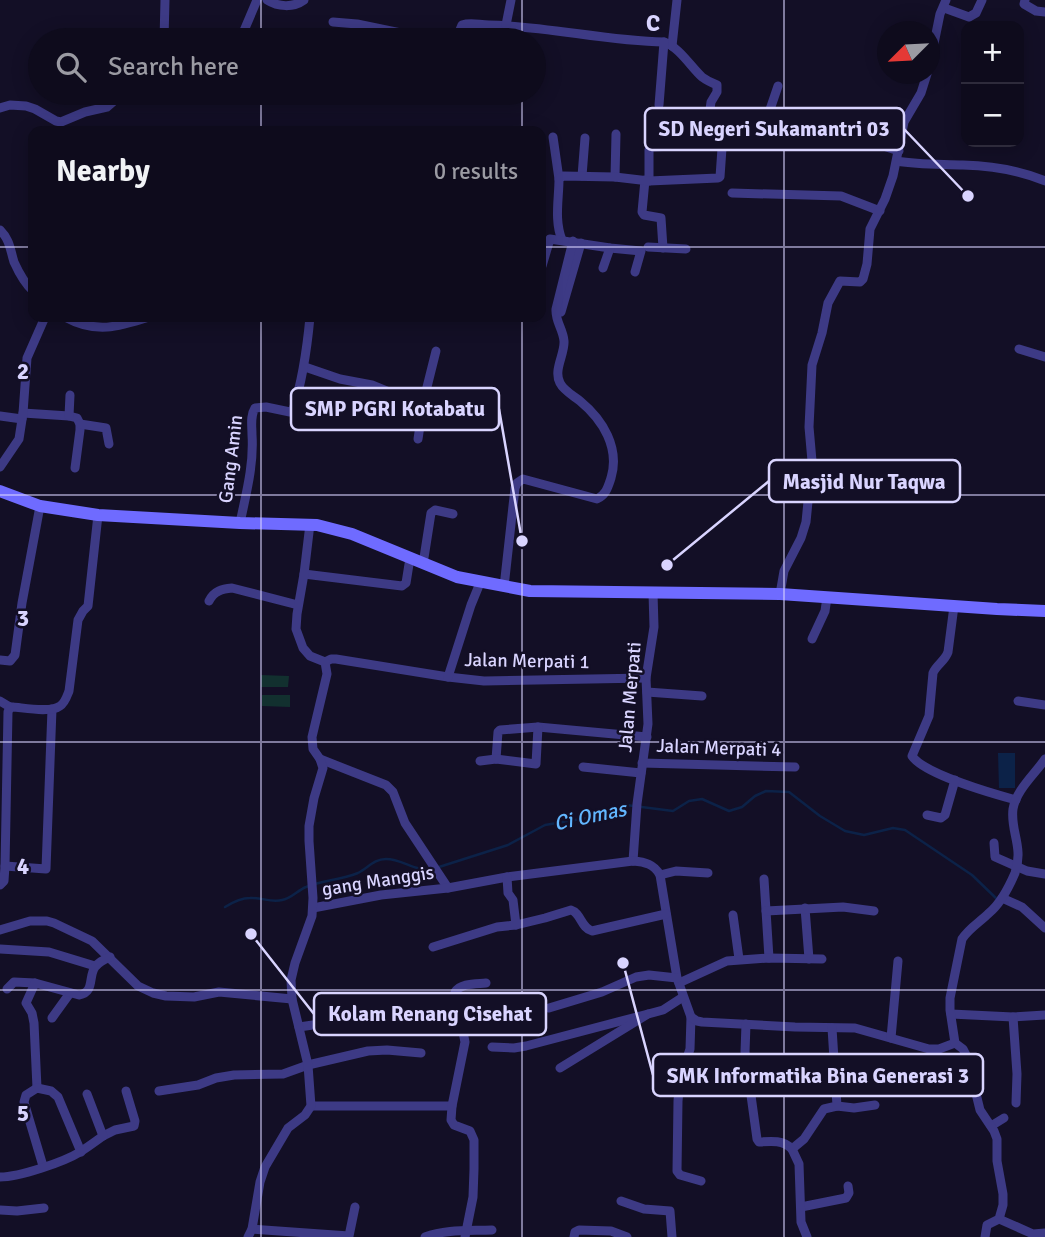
<!DOCTYPE html>
<meta charset="utf-8">
<style>
:root{--surface:#0e0b1c;--page:#171425;--text:#f1f3f6;--muted:#9b9ba3;--line:#2e2b3b}
body{margin:0;font-family:Signika,sans-serif;background:var(--page);color:var(--text)}
.controls{position:absolute;right:21px;top:21px;display:grid;overflow:hidden;border-radius:14px;box-shadow:0 4px 18px #0003}
.controls button{width:63px;height:63px;display:grid;place-items:center;padding:0;border:0;border-bottom:2px solid var(--line);background:var(--surface);color:var(--text);font:35px sans-serif}
.compass{position:absolute;left:877px;top:21px;width:63px;height:63px;border-radius:50%;background:var(--surface);box-shadow:0 4px 18px #0003;rotate:246deg}
.list{margin:0;padding:0;list-style:none}
h2{display:flex;justify-content:space-between;align-items:center;height:91px;margin:0;padding:0 28px;font-size:30px}
h2 small{font-size:23px;font-weight:400;color:var(--muted)}
.icon{flex:none;width:38px;height:38px;fill:none;stroke:currentColor;stroke-width:2;stroke-linecap:round;stroke-linejoin:round}
.map{position:relative;flex:none;width:1045px;height:1237px;overflow:hidden}
.search{position:absolute;background:var(--surface);box-shadow:0 4px 18px #0003;left:28px;top:28px;width:518px;height:77px;display:flex;align-items:center;gap:18px;box-sizing:border-box;padding:0 24px;border-radius:38px;color:var(--muted);font-size:26px}
.panel{position:absolute;background:var(--surface);box-shadow:0 4px 18px #0003;left:28px;top:126px;width:518px;height:196px;border-radius:14px}
.map>svg:first-child{display:block}
.green{fill:#12302f}
.water{fill:#0c2248}
.lines{fill:none;stroke-linecap:round;stroke-linejoin:round}
.stream{stroke:#0c2248;stroke-width:2.5}
.minor{stroke:#3d3a85;stroke-width:9}
.secondary{stroke:#6f6bff;stroke-width:12}
.grid{fill:none;stroke:#d9d4ff;stroke-width:2;stroke-opacity:0.55}
.labels{text-anchor:middle;dominant-baseline:central;stroke-width:5;stroke-linejoin:round;paint-order:stroke}
.street-label{font-size:19px;fill:#d9d4ff;stroke:#130f26}
.water-label{font-size:21px;font-style:italic;fill:#62b6ff;stroke:#130f26}
.grid-label{font-size:23px;text-anchor:middle;font-weight:bold;fill:#d9d4ff;stroke:#130f26;stroke-width:5;stroke-linejoin:round;paint-order:stroke}
.leader{fill:none;stroke:#d9d4ff;stroke-width:2.5}
.callout-dot{fill:#d9d4ff;stroke:#130f26;stroke-width:2.5}
.callout{fill:#130f26;stroke:#d9d4ff;stroke-width:2.5}
.callout-label{font-size:21px;text-anchor:middle;font-weight:bold;fill:#d9d4ff}
</style>
<div class="map">
<svg width="1045" height="1237" viewBox="0 0 1045 1237">
<rect width="100%" height="100%" fill="#130f26"/>
<!-- green -->
<g class="green">
<polygon points="261,675 289,676 288,687 261,687"/>
<polygon points="262,695 290,695 290,707 262,706"/>
</g>
<!-- water -->
<polygon class="water" points="998,753 1015,753 1015,788 999,788"/>
<g class="lines">
<!-- stream -->
<g class="stream">
<polyline points="439,867 508,845 545,825 587,818 626,805 673,811 689,801 702,799 729,811 742,807 755,796 766,791 789,792 820,816 845,831 864,835 893,828 905,830 972,875 999,901"/>
<path d="M225 907C233 902 241 898 250 898 261 897 271 903 282 900 291 899 298 890 306 887 323 880 341 880 358 873 368 868 374 859 386 859 403 859 414 872 433 869"/>
</g>
<!-- minor -->
<g class="minor">
<path d="M267 0C278 7 293 8 304 0"/>
<polyline points="1025,0 1024,4 1036,11 1045,12"/>
<polyline points="947,9 969,17 976,13 982,0"/>
<path d="M333 22 357 24 420 37 455 35 459 32 462 25C471 22 479 25 489 25 548 26 605 41 664 42 679 47 691 67 702 77 706 80 712 83 717 85V92L711 102 707 131C725 135 743 133 762 133 808 134 855 135 899 151"/>
<polyline points="506,25 511,0"/>
<polyline points="164,40 165,0"/>
<polyline points="238,40 243,33 257,0"/>
<polyline points="672,46 677,0"/>
<polyline points="930,63 940,14 946,0"/>
<polyline points="659,105 664,42"/>
<polyline points="0,108 10,105 26,106 35,109 56,121 61,122 85,112 107,107 123,93"/>
<polyline points="762,133 778,86"/>
<polyline points="553,137 559,179"/>
<path d="M897 161C919 165 941 164 963 165 991 166 1020 170 1045 181"/>
<polyline points="582,176 585,138"/>
<polyline points="615,177 616,134"/>
<polyline points="645,180 642,212 644,215 661,218 663,248"/>
<polyline points="649,181 649,150 651,147 700,145"/>
<polyline points="732,193 841,196 880,211"/>
<path d="M0 230C10 240 10 249 14 262 19 273 24 283 33 291"/>
<path d="M562 240C554 220 559 199 559 179L563 176 615 177 649 181 718 178 720 177 723 134"/>
<polyline points="648,247 686,249"/>
<polyline points="542,266 550,239 610,248 641,251 635,272"/>
<polyline points="603,268 610,248"/>
<polyline points="561,312 581,243"/>
<path d="M65 317C96 334 118 327 149 317"/>
<polyline points="1019,349 1045,357"/>
<polyline points="305,367 340,379 372,385 389,392 424,399"/>
<polyline points="23,413 69,416 77,418 80,424 80,430 75,468"/>
<polyline points="0,416 22,419"/>
<polyline points="69,416 70,395"/>
<polyline points="80,424 106,428 109,444"/>
<polyline points="418,439 424,399 436,351"/>
<polyline points="0,467 19,439 23,413 27,358 45,317"/>
<path d="M240 523C246 494 254 465 252 435 252 425 250 416 255 408L266 407 290 412 293 410C303 379 307 349 310 317"/>
<polyline points="423,564 431,513 435,510 453,514"/>
<polyline points="304,574 402,586 406,583 410,558"/>
<path d="M504 587 515 488 517 483 523 479 597 499C606 495 608 487 611 478 620 448 603 420 580 401 574 396 564 391 560 383 553 370 565 354 564 341 563 329 555 321 556 309L573 241"/>
<polyline points="780,594 784,571 801,538 806,522 812,461 809,427 812,365 822,333 828,303 840,281 860,282 863,279 867,264 870,229 885,199 893,176 904,122 921,93 927,74"/>
<path d="M209 601C214 591 222 589 232 588L298 605"/>
<path d="M954 606 948 652C945 661 936 665 933 673L929 716 912 756C924 774 994 794 1016 800"/>
<polyline points="812,639 825,611 827,597"/>
<polyline points="0,660 10,661 15,655 22,603 40,506"/>
<polyline points="325,662 331,659 336,659 448,677 484,681 646,678"/>
<polyline points="448,677 471,605 480,583"/>
<polyline points="647,692 702,696"/>
<polyline points="0,701 10,707"/>
<polyline points="1018,701 1045,705"/>
<polyline points="320,759 386,785 393,792 405,823 448,888"/>
<polyline points="496,759 498,732 500,730 538,727 647,737"/>
<polyline points="480,761 496,759 536,764 538,727"/>
<polyline points="642,763 795,767"/>
<polyline points="583,767 641,773"/>
<polyline points="927,815 941,818 945,815 955,780"/>
<polyline points="994,843 995,857 1027,871 1045,874"/>
<polyline points="633,861 637,804 648,724 646,678 654,627 653,593"/>
<polyline points="5,866 46,869 52,709"/>
<polyline points="660,875 676,871 708,873"/>
<polyline points="764,879 769,958"/>
<path d="M0 885 4 881 5 866 8 712 10 707H13C25 708 51 713 60 706 65 703 67 696 69 691L78 620 83 611 88 606 98 515"/>
<polyline points="1002,898 1022,907 1045,928"/>
<path d="M313 908 381 895 448 888 507 877 633 861C645 862 654 864 660 875L677 978 691 1017 690 1049 680 1079 678 1101 677 1171 680 1175 701 1181"/>
<polyline points="805,908 809,959"/>
<polyline points="766,911 843,907 874,911"/>
<polyline points="733,915 739,959"/>
<path d="M516 925 545 918 571 910C581 913 581 928 592 931L666 914"/>
<polyline points="0,930 30,921 47,921 54,923 92,941 138,986 153,993 166,996 194,997 219,992 292,999"/>
<polyline points="433,947 497,927 516,925 513,900 508,893 507,877"/>
<polyline points="0,949 49,952 95,966"/>
<polyline points="679,983 727,961 769,958 822,959"/>
<polyline points="7,989 14,982 35,983"/>
<polyline points="549,1008 602,992 636,977 649,975 677,978"/>
<polyline points="951,1014 1013,1017 1045,1015"/>
<polyline points="691,1017 697,1021 702,1022 795,1027 855,1028 929,1049 939,1049 955,1043"/>
<polyline points="1013,1017 1017,1074 1016,1103"/>
<polyline points="52,1018 70,993"/>
<path d="M746 1024 745 1052 757 1139 759 1142C772 1141 783 1140 792 1149"/>
<polyline points="299,1027 354,1019 419,1020"/>
<polyline points="891,1038 898,961"/>
<polyline points="492,1047 514,1048 526,1046 648,1014"/>
<polyline points="560,1068 648,1014 663,1010 683,997"/>
<path d="M37 1088 34 1023 32 1013 26 1003 35 983 79 995C95 992 88 977 95 967 98 963 105 959 110 957"/>
<polyline points="159,1091 198,1085 216,1078 234,1075 283,1074 308,1065 368,1051 387,1050 421,1053"/>
<polyline points="311,1106 452,1106"/>
<polyline points="837,1106 854,1108 875,1105"/>
<polyline points="991,1126 1004,1118"/>
<polyline points="103,1136 115,1130 134,1126 135,1121 126,1091"/>
<polyline points="43,1166 24,1102 26,1095 37,1088 51,1091 58,1097 81,1152"/>
<path d="M0 1177C19 1177 64 1162 80 1152 88 1147 96 1141 103 1136L87 1094"/>
<polyline points="621,1201 644,1209 670,1211 672,1237"/>
<polyline points="801,1207 846,1198 849,1193 848,1186"/>
<polyline points="0,1210 17,1211 44,1208"/>
<polyline points="999,1219 1033,1234 1045,1233"/>
<polyline points="252,1229 349,1236 355,1207"/>
<polyline points="248,1237 252,1229 260,1182 265,1167 288,1128 305,1115 311,1106 308,1065 292,999 291,980 295,963 312,916 313,898 309,841 309,826 314,798 323,768 320,759 313,749 312,737 327,674 325,662 310,656 303,648 296,629 297,614 304,574 310,524"/>
<path d="M425 1237C446 1229 469 1231 492 1230"/>
<path d="M465 1237 473 1197 474 1169V1140L470 1131 454 1125 451 1120 452 1106 465 1042 455 992C461 983 475 984 486 983"/>
<polyline points="574,1237 575,1232 579,1230 611,1231 627,1237"/>
<polyline points="807,1237 801,1222 799,1164 792,1149 804,1139 824,1109 837,1106 832,1028"/>
<path d="M985 1237 987 1225 999 1219 1003 1205V1194L997 1161V1139L994 1131 980 1110 967 1057 963 1049 955 1043 950 1010V998L962 939C969 928 980 922 989 913 1001 903 1009 887 1015 873 1024 847 1010 831 1013 809 1016 790 1035 774 1045 759"/>
</g>
<!-- secondary -->
<polyline class="secondary" points="0,491 40,506 98,515 240,523 317,525 352,534 457,577 530,591 780,594 997,609 1045,611"/>
</g>
<!-- grid -->
<path class="grid" d="M261 0V40M522 0V40M784 0V1237M261 93V131M522 93V131M0 247H33M541 247H1045M261 317V1237M522 317V1237M0 495H1045M0 742H1045M0 990H1045"/>
<g class="labels">
<!-- street labels -->
<g class="street-label">
<text transform="translate(231 459) rotate(-83)">Gang Amin</text>
<text transform="translate(527 661) rotate(1)">Jalan Merpati 1</text>
<text transform="translate(630 697) rotate(-85)">Jalan Merpati</text>
<text transform="translate(719 748) rotate(2)">Jalan Merpati 4</text>
<text transform="translate(378 881) rotate(-9)">gang Manggis</text>
</g>
<!-- water labels -->
<g class="water-label">
<text transform="translate(590 816) rotate(-12)">Ci Omas</text>
</g>
</g>
<g class="grid-label">
<text x="653" y="31">C</text>
<text x="23" y="379">2</text>
<text x="23" y="626">3</text>
<text x="23" y="874">4</text>
<text x="23" y="1121">5</text>
</g>
<!-- callouts -->
<path class="leader" d="M968 196L904 129M522 541L499 409M667 565L769 481M251 934L314 1014M623 963L653 1075"/>
<g class="callout-dot">
<circle cx="968" cy="196" r="7"/>
<circle cx="522" cy="541" r="7"/>
<circle cx="667" cy="565" r="7"/>
<circle cx="251" cy="934" r="7"/>
<circle cx="623" cy="963" r="7"/>
</g>
<g class="callout">
<rect x="645" y="108" width="259" height="42" rx="7"/>
<rect x="291" y="388" width="208" height="42" rx="7"/>
<rect x="769" y="460" width="191" height="42" rx="7"/>
<rect x="314" y="993" width="232" height="42" rx="7"/>
<rect x="653" y="1054" width="330" height="42" rx="7"/>
</g>
<g class="callout-label">
<text x="774" y="136">SD Negeri Sukamantri 03</text>
<text x="395" y="416">SMP PGRI Kotabatu</text>
<text x="864" y="489">Masjid Nur Taqwa</text>
<text x="430" y="1021">Kolam Renang Cisehat</text>
<text x="818" y="1083">SMK Informatika Bina Generasi 3</text>
</g>
</svg>
<div class="controls">
<button>+</button>
<button>−</button>
</div>
<svg class="compass" viewBox="-18 -18 36 36"><path d="M0-13l5 13h-10z" fill="#e53935"/><path d="M0 13l5-13h-10z" fill="#9b9ba3"/></svg>
<div class="search"><svg class="icon" aria-label="search" viewBox="0 0 24 24"><circle cx="10" cy="10" r="6"/><path d="M15 15l6 6"/></svg>Search here</div>
<section class="panel">
<h2>Nearby<small>0 results</small></h2>
<ul class="list">
</ul>
</section>
</div>
